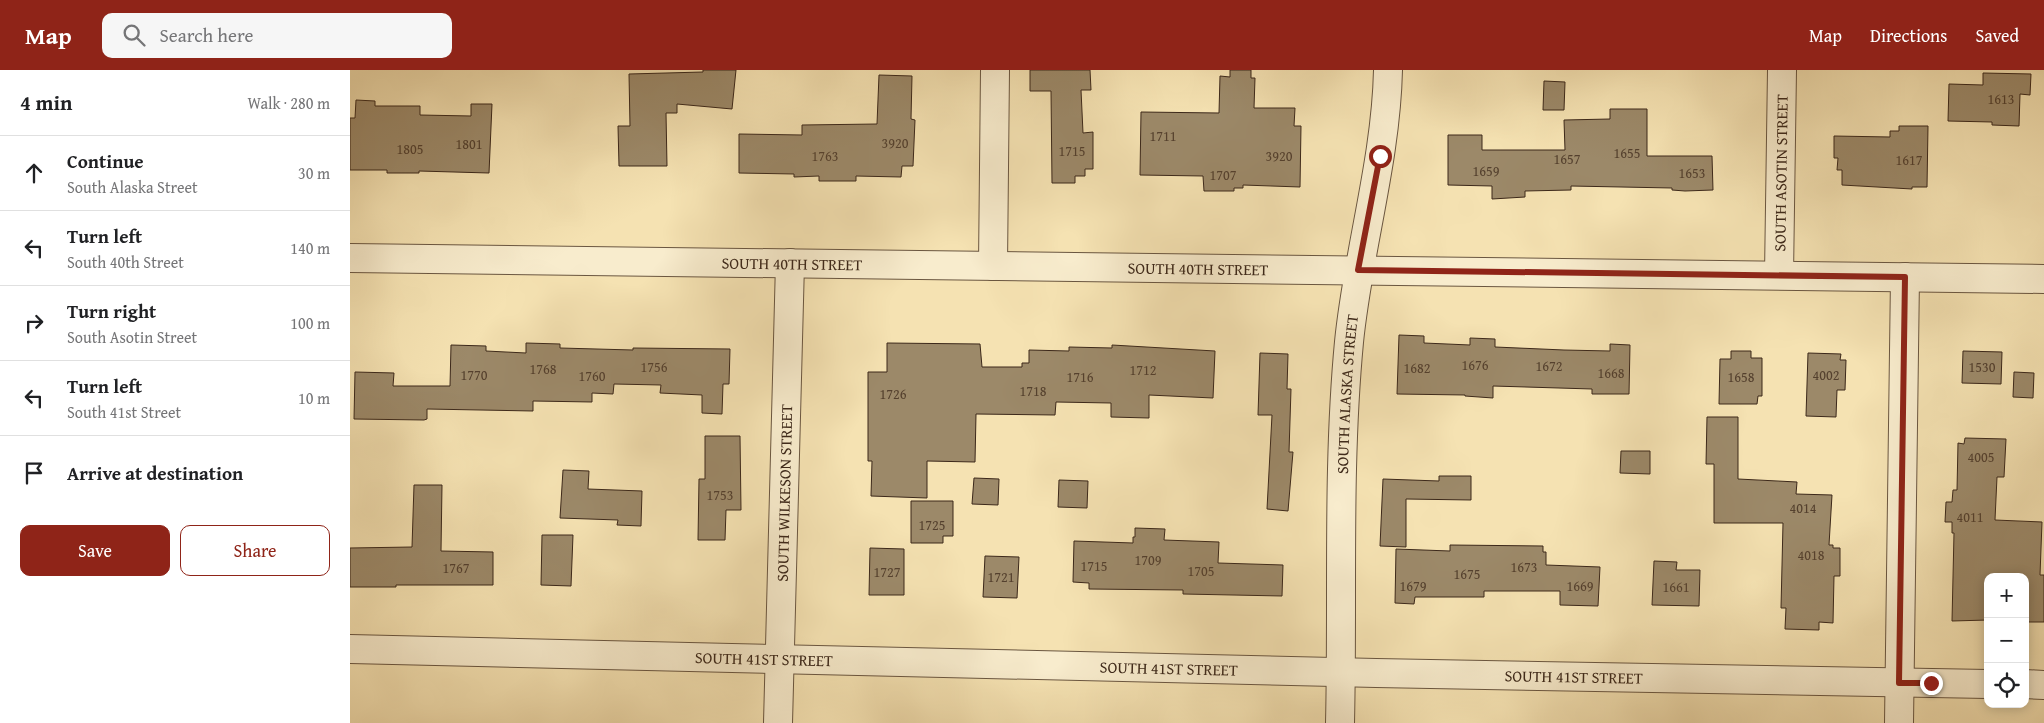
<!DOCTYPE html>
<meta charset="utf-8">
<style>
:root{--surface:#fff;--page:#f6f6f6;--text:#202124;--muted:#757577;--line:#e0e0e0;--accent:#8f2418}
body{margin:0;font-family:"Gentium Book Plus",serif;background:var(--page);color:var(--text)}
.controls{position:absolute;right:15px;bottom:15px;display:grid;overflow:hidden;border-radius:10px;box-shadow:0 2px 12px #0003}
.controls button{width:45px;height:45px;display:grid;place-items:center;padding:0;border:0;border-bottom:1px solid var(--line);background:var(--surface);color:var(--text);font:25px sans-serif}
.stop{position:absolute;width:15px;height:15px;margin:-11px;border:4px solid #8f2418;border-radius:50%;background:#fff}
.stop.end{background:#8f2418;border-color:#fff;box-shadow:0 1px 5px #0008}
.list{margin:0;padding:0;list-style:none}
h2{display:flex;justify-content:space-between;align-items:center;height:65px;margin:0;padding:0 20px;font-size:21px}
h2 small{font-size:16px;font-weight:400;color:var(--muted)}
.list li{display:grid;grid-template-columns:32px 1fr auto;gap:15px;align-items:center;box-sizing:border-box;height:75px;padding:0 20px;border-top:1px solid var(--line)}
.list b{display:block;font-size:19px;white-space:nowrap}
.list p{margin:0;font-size:16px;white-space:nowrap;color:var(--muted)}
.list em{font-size:16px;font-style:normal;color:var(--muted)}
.actions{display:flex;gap:10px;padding:15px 20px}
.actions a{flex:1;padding:11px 0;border:1px solid var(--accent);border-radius:10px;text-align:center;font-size:18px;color:var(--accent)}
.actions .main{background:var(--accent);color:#fff}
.icon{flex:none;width:28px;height:28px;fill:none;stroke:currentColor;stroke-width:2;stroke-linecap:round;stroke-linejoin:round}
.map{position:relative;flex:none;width:1694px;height:653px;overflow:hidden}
header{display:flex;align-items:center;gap:30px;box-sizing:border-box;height:70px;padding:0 25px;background:var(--accent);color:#fff}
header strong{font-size:24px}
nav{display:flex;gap:28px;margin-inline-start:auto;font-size:18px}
.search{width:350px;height:45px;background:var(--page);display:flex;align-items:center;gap:12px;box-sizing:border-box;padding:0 18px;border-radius:10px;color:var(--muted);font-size:19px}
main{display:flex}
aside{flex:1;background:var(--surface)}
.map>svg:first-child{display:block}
.building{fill:#9c8969;stroke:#3c281a}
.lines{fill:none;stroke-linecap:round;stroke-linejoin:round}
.minor-casing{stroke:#6a5640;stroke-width:30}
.minor{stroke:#f8eccd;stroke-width:28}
.route{stroke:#8f2418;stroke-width:6}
.labels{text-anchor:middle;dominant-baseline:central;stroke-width:4.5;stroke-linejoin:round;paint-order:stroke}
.number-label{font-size:14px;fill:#54402e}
.street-label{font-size:16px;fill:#3c281a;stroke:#f8eccd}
</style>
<header>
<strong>Map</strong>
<div class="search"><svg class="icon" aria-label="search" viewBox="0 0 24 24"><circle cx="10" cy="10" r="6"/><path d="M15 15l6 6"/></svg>Search here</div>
<nav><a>Map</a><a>Directions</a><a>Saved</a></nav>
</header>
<main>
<aside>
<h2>4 min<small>Walk · 280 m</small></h2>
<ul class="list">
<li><svg class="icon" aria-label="ahead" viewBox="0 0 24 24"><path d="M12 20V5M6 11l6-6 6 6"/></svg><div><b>Continue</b><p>South Alaska Street</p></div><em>30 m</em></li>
<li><svg class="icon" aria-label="left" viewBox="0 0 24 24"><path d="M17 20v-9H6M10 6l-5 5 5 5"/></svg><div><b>Turn left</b><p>South 40th Street</p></div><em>140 m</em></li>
<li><svg class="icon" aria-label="right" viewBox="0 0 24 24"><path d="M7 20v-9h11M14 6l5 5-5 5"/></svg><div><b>Turn right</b><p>South Asotin Street</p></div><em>100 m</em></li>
<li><svg class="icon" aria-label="left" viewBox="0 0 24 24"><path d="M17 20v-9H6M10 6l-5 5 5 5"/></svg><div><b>Turn left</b><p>South 41st Street</p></div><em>10 m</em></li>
<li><svg class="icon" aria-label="arrive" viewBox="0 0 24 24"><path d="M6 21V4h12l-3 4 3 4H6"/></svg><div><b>Arrive at destination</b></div></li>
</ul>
<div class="actions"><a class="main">Save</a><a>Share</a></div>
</aside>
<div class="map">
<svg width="1694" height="653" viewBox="0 0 1694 653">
<rect width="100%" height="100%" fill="#f5e2b2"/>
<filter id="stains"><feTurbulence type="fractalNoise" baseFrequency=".004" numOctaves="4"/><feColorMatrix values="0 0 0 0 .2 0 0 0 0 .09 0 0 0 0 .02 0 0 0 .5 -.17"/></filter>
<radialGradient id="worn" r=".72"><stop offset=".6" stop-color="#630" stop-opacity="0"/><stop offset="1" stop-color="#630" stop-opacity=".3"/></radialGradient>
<!-- building -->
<g class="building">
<polygon points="353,0 386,0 382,39 327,34 327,43 316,43 317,96 269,96 268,56 280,56 279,4 353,2"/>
<polygon points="680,0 740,0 741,20 731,20 733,63 743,62 743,99 735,99 735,106 725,106 725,113 702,113 701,21 680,21"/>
<polygon points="880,0 901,0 901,8 905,8 904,38 945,38 944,56 951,56 950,117 893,115 893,118 884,118 884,121 854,121 853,106 790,105 791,42 869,43 870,6 880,7"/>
<polygon points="1633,3 1681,4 1680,25 1670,24 1669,56 1642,55 1642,52 1598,51 1599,14 1633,15"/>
<polygon points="529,5 562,6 561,49 565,50 563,96 552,96 551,107 506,106 506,111 469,111 469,106 444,107 444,104 389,103 389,64 452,65 452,55 527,54"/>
<polygon points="1194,11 1215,12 1214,40 1193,40"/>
<polygon points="6,30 25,31 25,36 70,36 70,45 121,46 121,34 142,34 139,103 69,101 69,103 37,103 37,100 0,100 0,48 5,48"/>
<polygon points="1260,39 1297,39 1297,86 1362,86 1363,120 1335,121 1322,120 1322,118 1221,116 1221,120 1175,121 1175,127 1142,129 1142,116 1098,115 1098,65 1132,65 1132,80 1215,80 1214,50 1260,49"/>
<polygon points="1549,56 1578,56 1577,117 1562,117 1562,119 1492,115 1492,100 1487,100 1488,88 1484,88 1484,66 1540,67 1540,61 1549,61"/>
<polygon points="1049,265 1074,266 1074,273 1120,275 1120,268 1145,269 1145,277 1214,280 1260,281 1260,274 1280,275 1279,324 1242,324 1242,319 1143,316 1143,328 1115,326 1115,325 1047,324"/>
<polygon points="176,273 210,274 210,278 283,280 283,278 380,279 379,314 373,314 372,344 352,343 352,325 310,323 311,315 264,314 263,324 242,323 242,332 183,331 183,341 77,339 77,349 74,350 4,349 5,302 44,303 43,316 100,316 101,275 136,276 136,281 176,283"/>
<polygon points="537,273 630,274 632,297 672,297 672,293 679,293 679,280 719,281 719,277 762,278 762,275 865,281 863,328 799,325 799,348 761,347 761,333 706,332 705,345 626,344 625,392 577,391 577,428 521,426 522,391 518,391 518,302 537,302"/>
<polygon points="1381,281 1401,281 1401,288 1412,288 1412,326 1408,326 1407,334 1369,334 1370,289 1381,289"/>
<polygon points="1613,281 1652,282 1651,314 1612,313"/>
<polygon points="910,283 938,284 937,319 941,319 939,382 943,382 938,441 917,439 922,345 908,345"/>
<polygon points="1458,283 1491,284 1490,290 1496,290 1495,320 1487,320 1486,347 1456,346"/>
<polygon points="1664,302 1684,303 1683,328 1663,327"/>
<polygon points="1357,347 1388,347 1388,409 1447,412 1446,424 1482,425 1479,475 1483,475 1483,478 1490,478 1490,506 1484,506 1483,553 1469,552 1469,560 1435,559 1436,538 1431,538 1433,453 1364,453 1364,394 1356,394"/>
<polygon points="355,366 390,366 391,440 376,440 375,470 348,470 349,409 355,409"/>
<polygon points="1615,368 1656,369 1654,407 1647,407 1645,450 1692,452 1690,505 1694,505 1694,552 1675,552 1675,507 1638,507 1638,550 1602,551 1604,463 1602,463 1602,452 1595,452 1596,432 1602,432 1603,420 1607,420 1608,373 1614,374"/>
<polygon points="1271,381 1300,381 1300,404 1270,403"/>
<polygon points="213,400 239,401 238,419 292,421 291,456 267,455 268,450 210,448"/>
<polygon points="1089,406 1121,406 1121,430 1056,429 1056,477 1030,476 1033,409 1089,411"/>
<polygon points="624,408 649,409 648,435 622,434"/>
<polygon points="709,410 738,411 737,438 708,437"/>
<polygon points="64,415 92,415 91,481 143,482 143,515 46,515 46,517 0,517 0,478 62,477"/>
<polygon points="561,431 603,431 603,466 593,466 593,473 561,473"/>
<polygon points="785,458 815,459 814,470 869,472 868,493 933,495 932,526 833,524 833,520 739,519 739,513 723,512 724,471 783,473 783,467 785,467"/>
<polygon points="192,465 223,465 221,516 191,515"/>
<polygon points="1100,475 1193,476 1193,482 1196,482 1196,495 1250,497 1248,536 1210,535 1210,521 1134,521 1134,527 1065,527 1064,534 1045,533 1046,479 1100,481"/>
<polygon points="520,478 554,479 554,525 519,525"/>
<polygon points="635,486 669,487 667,528 633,527"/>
<polygon points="1304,491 1327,492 1326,500 1350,500 1349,536 1302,535"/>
</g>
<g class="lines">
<defs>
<g id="minor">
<path id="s1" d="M0 188 1694 209"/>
<polyline points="643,196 645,0"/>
<path id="s2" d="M1429 205 1432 0"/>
<path id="s3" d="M0 579 1026 603 1638 614"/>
<polyline points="1675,614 1694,615"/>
<path id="s4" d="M428 653 440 193"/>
<path id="s5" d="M990 653C993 526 987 399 999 272 1008 181 1036 91 1038 0"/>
<polyline points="1549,653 1555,207"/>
</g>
</defs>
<!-- minor casing -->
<use href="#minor" class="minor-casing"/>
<!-- minor -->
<use href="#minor" class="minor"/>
</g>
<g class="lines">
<!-- route -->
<polyline class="route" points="1030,86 1008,200 1555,207 1549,613 1581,613"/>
</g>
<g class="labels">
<!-- number labels -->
<g class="number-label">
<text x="1651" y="29">1613</text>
<text x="813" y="66">1711</text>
<text x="545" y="73">3920</text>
<text x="119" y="74">1801</text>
<text x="60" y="79">1805</text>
<text x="722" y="81">1715</text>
<text x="1277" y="83">1655</text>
<text x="475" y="86">1763</text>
<text x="929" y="86">3920</text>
<text x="1217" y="89">1657</text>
<text x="1559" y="90">1617</text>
<text x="1136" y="101">1659</text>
<text x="1342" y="103">1653</text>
<text x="873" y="105">1707</text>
<text x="1125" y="295">1676</text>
<text x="1199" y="296">1672</text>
<text x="304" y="297">1756</text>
<text x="1632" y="297">1530</text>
<text x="1067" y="298">1682</text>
<text x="193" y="299">1768</text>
<text x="793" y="300">1712</text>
<text x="1261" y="303">1668</text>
<text x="124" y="305">1770</text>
<text x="1476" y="305">4002</text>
<text x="242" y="306">1760</text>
<text x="730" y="307">1716</text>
<text x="1391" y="307">1658</text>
<text x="683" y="321">1718</text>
<text x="543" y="324">1726</text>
<text x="1631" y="387">4005</text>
<text x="370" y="425">1753</text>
<text x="1453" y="438">4014</text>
<text x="1620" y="447">4011</text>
<text x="582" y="455">1725</text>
<text x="1461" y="485">4018</text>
<text x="798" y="490">1709</text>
<text x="744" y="496">1715</text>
<text x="1174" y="497">1673</text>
<text x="106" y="498">1767</text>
<text x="851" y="501">1705</text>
<text x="537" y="502">1727</text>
<text x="1117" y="504">1675</text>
<text x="651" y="507">1721</text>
<text x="1063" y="516">1679</text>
<text x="1230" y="516">1669</text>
<text x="1326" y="517">1661</text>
</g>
<!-- street labels -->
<g class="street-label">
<text stroke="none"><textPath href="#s2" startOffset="102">SOUTH ASOTIN STREET</textPath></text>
<text stroke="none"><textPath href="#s1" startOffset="442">SOUTH 40TH STREET</textPath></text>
<text stroke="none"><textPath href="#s1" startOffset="848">SOUTH 40TH STREET</textPath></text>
<text stroke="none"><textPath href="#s5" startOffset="329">SOUTH ALASKA STREET</textPath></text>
<text stroke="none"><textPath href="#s4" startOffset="230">SOUTH WILKESON STREET</textPath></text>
<text stroke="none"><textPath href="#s3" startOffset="414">SOUTH 41ST STREET</textPath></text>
<text stroke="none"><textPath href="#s3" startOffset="819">SOUTH 41ST STREET</textPath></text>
<text stroke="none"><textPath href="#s3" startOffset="1224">SOUTH 41ST STREET</textPath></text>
</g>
</g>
<rect width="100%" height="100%" filter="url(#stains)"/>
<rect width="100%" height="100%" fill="url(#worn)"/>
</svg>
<div class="controls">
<button>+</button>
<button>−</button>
<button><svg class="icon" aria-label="locate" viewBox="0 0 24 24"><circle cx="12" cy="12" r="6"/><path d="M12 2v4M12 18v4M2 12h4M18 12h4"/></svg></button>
</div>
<div class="stop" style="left:1030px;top:86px"></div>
<div class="stop end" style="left:1581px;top:613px"></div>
</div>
</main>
